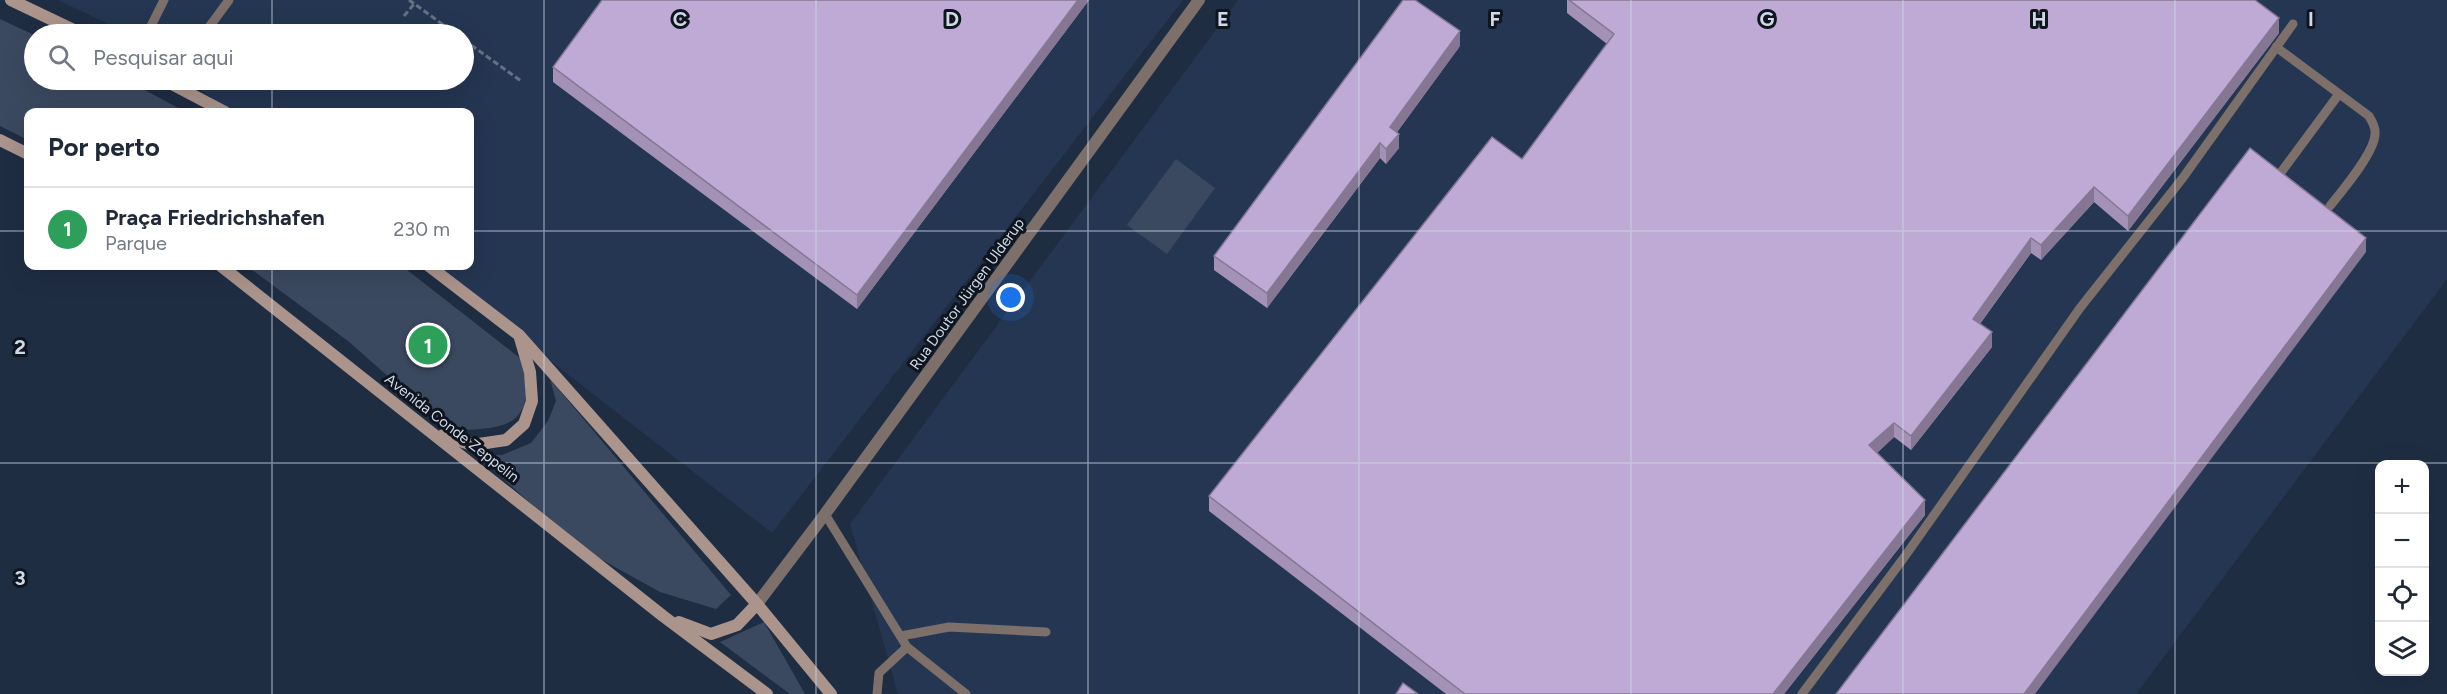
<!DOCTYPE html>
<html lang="pt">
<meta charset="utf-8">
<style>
:root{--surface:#fff;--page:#f6f6f7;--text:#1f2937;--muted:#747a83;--line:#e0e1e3;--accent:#7c3aed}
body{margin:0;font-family:Figtree,sans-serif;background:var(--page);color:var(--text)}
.controls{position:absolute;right:18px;bottom:18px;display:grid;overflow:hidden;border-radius:12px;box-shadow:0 6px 24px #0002}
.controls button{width:54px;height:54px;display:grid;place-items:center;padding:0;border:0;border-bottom:2px solid var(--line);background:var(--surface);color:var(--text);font:30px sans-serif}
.you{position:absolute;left:1011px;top:298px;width:21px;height:21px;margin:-15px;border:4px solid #fff;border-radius:50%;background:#1a73e8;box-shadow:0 0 0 9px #1a73e833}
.badge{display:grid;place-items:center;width:39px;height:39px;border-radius:50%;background:var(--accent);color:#fff;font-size:20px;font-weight:700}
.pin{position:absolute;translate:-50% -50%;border:3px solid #fff;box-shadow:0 2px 6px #0006}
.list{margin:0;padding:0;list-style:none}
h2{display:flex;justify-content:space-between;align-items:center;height:78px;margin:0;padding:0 24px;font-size:26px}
h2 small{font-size:20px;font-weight:400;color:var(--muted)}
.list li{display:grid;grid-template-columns:39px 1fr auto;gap:18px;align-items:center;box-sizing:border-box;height:84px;padding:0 24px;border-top:2px solid var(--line)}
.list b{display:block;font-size:22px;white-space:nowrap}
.list p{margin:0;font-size:20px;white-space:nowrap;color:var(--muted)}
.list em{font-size:20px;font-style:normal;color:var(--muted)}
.icon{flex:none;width:33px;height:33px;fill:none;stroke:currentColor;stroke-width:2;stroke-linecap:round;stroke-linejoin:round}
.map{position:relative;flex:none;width:2447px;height:694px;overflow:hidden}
.search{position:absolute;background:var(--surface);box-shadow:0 6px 24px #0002;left:24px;top:24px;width:450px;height:66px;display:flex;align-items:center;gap:15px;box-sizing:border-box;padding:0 21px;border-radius:33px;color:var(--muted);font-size:22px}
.panel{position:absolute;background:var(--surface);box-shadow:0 6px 24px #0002;left:24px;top:108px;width:450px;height:162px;border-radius:12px}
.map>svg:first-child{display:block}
.built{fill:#253652}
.green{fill:#3b4960}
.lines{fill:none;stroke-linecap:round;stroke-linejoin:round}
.path{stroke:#657184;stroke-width:3;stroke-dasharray:6 3;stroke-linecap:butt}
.lane{stroke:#7d6f6a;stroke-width:9}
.street{stroke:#7d6f6a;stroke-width:12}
.secondary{stroke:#ab948c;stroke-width:12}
.wall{fill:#a392b6}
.shaded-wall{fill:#857794}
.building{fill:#beaad4;stroke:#857794;stroke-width:1.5}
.grid{fill:none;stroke:#d0d9e7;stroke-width:1.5;stroke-opacity:0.55}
.labels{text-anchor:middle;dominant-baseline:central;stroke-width:6;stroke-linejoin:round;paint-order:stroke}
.street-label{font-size:15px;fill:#d0d9e7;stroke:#0f151f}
.grid-label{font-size:20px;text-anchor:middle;font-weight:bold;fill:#d0d9e7;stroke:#0f151f;stroke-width:6;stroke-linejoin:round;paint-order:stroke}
</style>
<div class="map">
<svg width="2447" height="694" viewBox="0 0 2447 694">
<rect width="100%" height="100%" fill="#1f2d43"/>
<!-- built -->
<g class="built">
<polygon points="58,0 1183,0 772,533 428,266 470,266 470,112 230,112 188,80 464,80 464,34 129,34"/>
<polygon points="1238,0 2447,0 2447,279 2136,694 898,694 850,524"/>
</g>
<!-- green -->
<g class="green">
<polygon points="0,19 34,35 34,80 126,80 186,112 28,112 28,140 0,126"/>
<polygon points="1176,159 1215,188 1167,254 1127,225"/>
<path d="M247 266H402L525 362C534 429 507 428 450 431L348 341Z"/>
<polygon points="550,379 731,595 716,609 660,592 579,547 476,454 502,455 531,443 548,421 556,401"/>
<polygon points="764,622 805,694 790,694 720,642"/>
</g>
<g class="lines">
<!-- path -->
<g class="path">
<polyline points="409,0 456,34"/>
<polyline points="404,16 414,4"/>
<polyline points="464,40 521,81"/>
</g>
<!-- lane -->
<g class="lane">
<polyline points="147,34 164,0"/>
<polyline points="204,34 229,0"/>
<path d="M2276 47 2369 116C2372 122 2376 127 2375 134 2375 152 2342 191 2330 206"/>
<polyline points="2282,171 2339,94"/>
<polyline points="825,514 907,647 966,694"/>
<polyline points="901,636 949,627 1046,632"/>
<polyline points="877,694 879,673 907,647"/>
<polyline points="1802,694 1903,559 2080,308 2182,179 2293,24"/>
</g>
<!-- street -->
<polyline class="street" points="757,604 825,514 1199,0"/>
<!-- secondary -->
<g class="secondary">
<polyline points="11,0 82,34"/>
<polyline points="164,80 225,112"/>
<polyline points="0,140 28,154"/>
<polyline points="221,266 663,616 767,694"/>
<polyline points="429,266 519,335 757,604 831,694"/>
<polyline points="443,435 472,445 506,440 524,424 532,401 530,372 520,338"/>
<polyline points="679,622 711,634 737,625 757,604"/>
</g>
</g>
<!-- wall -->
<g class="wall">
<polygon points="1089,0 857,309 553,82 553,67"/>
<polygon points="1567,0 2255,0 2279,33 2128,231 2094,202 2041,260 2031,253 1980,324 1992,347 1911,450 1894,437 1877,453 1925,515 1784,694 1446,694 1209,511 1209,496 1522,159 1607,44 1567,13"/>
<polygon points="1460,46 1397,132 1399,148 1386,164 1380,158 1267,308 1214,270 1214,256"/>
</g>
<!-- shaded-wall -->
<g class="shaded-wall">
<polygon points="1078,0 1089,0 857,309 857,295"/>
<polygon points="2279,18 2279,33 2128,231 2128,216"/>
<polygon points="1460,31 1460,46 1390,142 1390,127"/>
<polygon points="1399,134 1399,148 1386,164 1386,149"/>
<polygon points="1380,143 1380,158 1267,308 1267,293"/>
<polygon points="2094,187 2094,202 2041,260 2041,245"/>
<polygon points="2031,238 2031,253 1973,333 1973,319"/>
<polygon points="2366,238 2366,252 2035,694 2024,694"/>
<polygon points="1992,332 1992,347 1911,450 1911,436"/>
<polygon points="1894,423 1894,437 1869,460 1869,445"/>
<polygon points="1925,500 1925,515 1784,694 1773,694"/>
</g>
<!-- building -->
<g class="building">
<polygon points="602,0 1078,0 857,295 553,67"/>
<polygon points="1403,0 1415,0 1460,31 1390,127 1399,134 1386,149 1380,143 1267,293 1214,256"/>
<polygon points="1569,0 2255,0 2279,18 2128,216 2094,187 2041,245 2031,238 1973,319 1992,332 1911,436 1894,423 1869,445 1925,500 1773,694 1465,694 1209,496 1492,137 1522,159 1614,34"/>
<polygon points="2250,148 2366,238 2024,694 1836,694"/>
<polygon points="1403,683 1418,694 1396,694"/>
</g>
<!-- grid -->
<path class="grid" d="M272 0V34M544 0V694M816 0V694M1088 0V694M1359 0V694M1631 0V694M1903 0V694M2175 0V694M272 80V112M0 231H28M470 231H2447M272 266V694M0 463H2447"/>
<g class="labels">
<!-- street labels -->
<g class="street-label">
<text transform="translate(967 294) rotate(-54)">Rua Doutor Jürgen Ulderup</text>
<text transform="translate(452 428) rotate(38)">Avenida Conde Zeppelin</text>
</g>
</g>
<g class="grid-label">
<text x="680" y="26">C</text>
<text x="952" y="26">D</text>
<text x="1223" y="26">E</text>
<text x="1495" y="26">F</text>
<text x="1767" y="26">G</text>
<text x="2039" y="26">H</text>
<text x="2311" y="26">I</text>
<text x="20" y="354">2</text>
<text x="20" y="585">3</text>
</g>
</svg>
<div class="controls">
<button>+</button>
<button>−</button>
<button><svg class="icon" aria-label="locate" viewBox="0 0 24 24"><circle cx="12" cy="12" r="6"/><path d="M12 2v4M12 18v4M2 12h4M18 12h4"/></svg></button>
<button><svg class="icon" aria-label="layers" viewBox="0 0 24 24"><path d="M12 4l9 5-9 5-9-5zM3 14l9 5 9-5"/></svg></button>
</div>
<div class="you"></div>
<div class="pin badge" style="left:428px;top:345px;background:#2e9e5b">1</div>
<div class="search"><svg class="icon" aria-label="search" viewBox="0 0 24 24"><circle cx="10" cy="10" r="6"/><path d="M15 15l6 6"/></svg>Pesquisar aqui</div>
<section class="panel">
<h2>Por perto<small></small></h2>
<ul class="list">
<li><span class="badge" style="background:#2e9e5b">1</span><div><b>Praça Friedrichshafen</b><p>Parque</p></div><em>230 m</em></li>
</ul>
</section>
</div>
